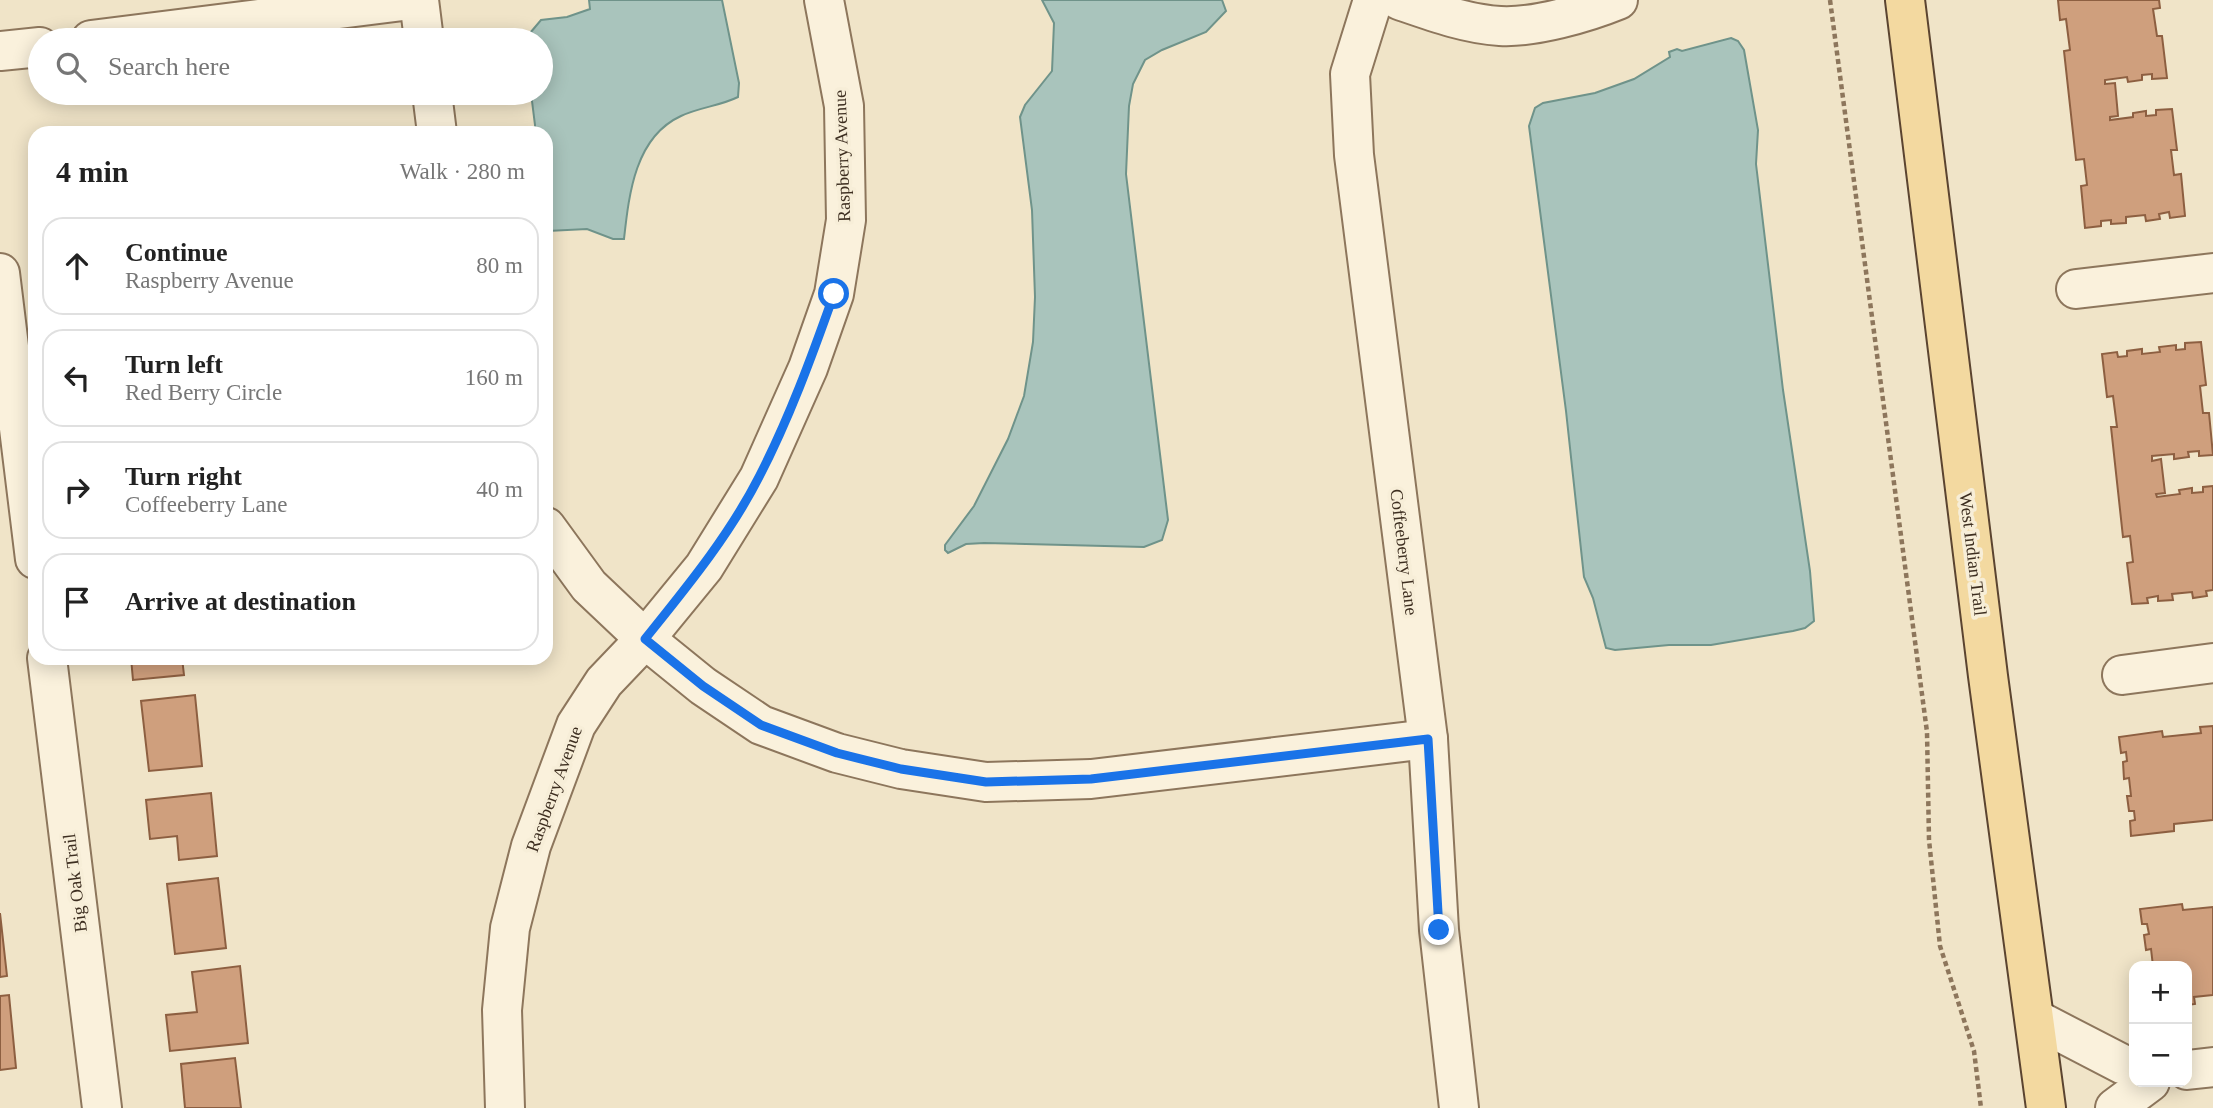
<!DOCTYPE html>
<meta charset="utf-8">
<style>
:root{--surface:#fff;--page:#f6f6f6;--text:#222;--muted:#767676;--line:#e0e0e0}
body{margin:0;font-family:Georgia,serif;background:var(--page);color:var(--text)}
.controls{position:absolute;right:21px;bottom:21px;display:grid;overflow:hidden;border-radius:14px;box-shadow:0 4px 18px #0003}
.controls button{width:63px;height:63px;display:grid;place-items:center;padding:0;border:0;border-bottom:2px solid var(--line);background:var(--surface);color:var(--text);font:35px sans-serif}
.stop{position:absolute;width:21px;height:21px;margin:-16px;border:5px solid #1a73e8;border-radius:50%;background:#fff}
.stop.end{background:#1a73e8;border-color:#fff;box-shadow:0 2px 7px #0008}
.list{margin:0;padding:0;list-style:none}
h2{display:flex;justify-content:space-between;align-items:center;height:91px;margin:0;padding:0 28px;font-size:30px}
h2 small{font-size:23px;font-weight:400;color:var(--muted)}
.list li{display:grid;grid-template-columns:46px 1fr auto;gap:21px;align-items:center;box-sizing:border-box;height:98px;margin:0 14px 14px;padding:0 14px;border:2px solid var(--line);border-radius:21px}
.list b{display:block;font-size:26px;white-space:nowrap}
.list p{margin:0;font-size:23px;white-space:nowrap;color:var(--muted)}
.list em{font-size:23px;font-style:normal;color:var(--muted)}
.icon{flex:none;width:38px;height:38px;fill:none;stroke:currentColor;stroke-width:2;stroke-linecap:round;stroke-linejoin:round}
.map{position:relative;flex:none;width:2213px;height:1108px;overflow:hidden}
.search{position:absolute;background:var(--surface);box-shadow:0 4px 18px #0003;left:28px;top:28px;width:525px;height:77px;display:flex;align-items:center;gap:18px;box-sizing:border-box;padding:0 24px;border-radius:38px;color:var(--muted);font-size:26px}
.panel{position:absolute;background:var(--surface);box-shadow:0 4px 18px #0003;left:28px;top:126px;width:525px;height:539px;border-radius:21px}
.map>svg:first-child{display:block}
.water{fill:#a9c4bc;stroke:#6f938a;stroke-width:2}
.building{fill:#cf9f7d;stroke:#8d5f41;stroke-width:2}
.lines{fill:none;stroke-linecap:round;stroke-linejoin:round}
.minor-casing{stroke:#8d765c;stroke-width:42}
.major-casing{stroke:#5b4430;stroke-width:42}
.path{stroke:#8d765c;stroke-width:4.5;stroke-dasharray:5 3.5;stroke-linecap:butt}
.minor{stroke:#faf1dc;stroke-width:38}
.major{stroke:#f3d9a0;stroke-width:38}
.route{stroke:#1a73e8;stroke-width:9}
.labels{text-anchor:middle;dominant-baseline:central;stroke-width:7;stroke-linejoin:round;paint-order:stroke}
.street-label{font-size:18px;fill:#3d2e20;stroke:#f7eed8}
</style>
<div class="map">
<svg width="2213" height="1108" viewBox="0 0 2213 1108">
<rect width="100%" height="100%" fill="#f0e4c8"/>
<!-- water -->
<g class="water">
<path d="M589 0H722L739 83 738 97C720 106 700 107 681 116 635 137 629 194 624 239H613L587 229 548 231 546 213V133H536L531 93H541V40L525 39 541 20 567 17 590 9Z"/>
<polygon points="1042,0 1222,0 1226,11 1206,32 1162,50 1145,60 1133,84 1129,106 1126,174 1168,520 1162,540 1144,547 984,543 966,544 948,553 945,550 945,545 974,506 1008,439 1024,396 1033,342 1035,297 1032,210 1020,117 1025,105 1052,71 1054,23"/>
<polygon points="1731,38 1738,41 1744,50 1758,130 1756,164 1783,390 1810,571 1814,621 1805,628 1793,631 1711,645 1669,645 1615,650 1606,648 1593,598 1584,577 1566,411 1529,126 1535,108 1543,103 1595,93 1634,79 1670,57 1669,52 1677,49 1682,51"/>
</g>
<!-- building -->
<g class="building">
<polygon points="2058,0 2159,0 2160,8 2153,9 2157,36 2162,36 2167,78 2152,79 2152,74 2142,75 2142,80 2128,82 2127,77 2105,80 2105,84 2115,83 2118,116 2110,117 2110,120 2133,117 2133,113 2146,111 2146,116 2156,115 2156,110 2172,109 2177,150 2171,150 2174,175 2181,174 2185,216 2170,218 2169,212 2159,214 2160,219 2146,221 2145,215 2126,217 2126,223 2111,224 2111,220 2101,221 2101,226 2085,228 2081,186 2087,185 2084,159 2076,160 2064,51 2070,50 2066,19 2060,20"/>
<polygon points="2201,342 2206,385 2200,386 2203,413 2209,413 2213,455 2199,456 2199,451 2188,452 2189,457 2174,459 2174,454 2152,456 2152,461 2161,459 2165,493 2156,494 2157,497 2180,494 2179,490 2192,488 2192,493 2203,492 2203,487 2213,486 2213,590 2206,591 2207,596 2193,598 2192,592 2172,594 2173,600 2158,601 2158,596 2147,598 2148,603 2132,604 2127,563 2133,562 2130,536 2123,537 2111,427 2117,427 2113,396 2107,397 2102,354 2117,352 2118,357 2127,356 2127,351 2142,349 2142,354 2160,352 2159,347 2176,345 2176,350 2185,349 2185,343"/>
<polygon points="131,658 182,658 184,675 133,680"/>
<polygon points="195,695 202,766 149,771 141,701"/>
<polygon points="2213,726 2213,820 2174,824 2174,831 2131,836 2130,821 2135,820 2134,811 2129,811 2127,796 2131,796 2129,778 2124,779 2123,762 2127,761 2126,752 2121,753 2119,737 2162,731 2163,737 2201,733 2200,727"/>
<polygon points="211,793 217,856 179,860 177,836 150,839 146,800"/>
<polygon points="218,878 226,948 175,954 167,884"/>
<polygon points="2182,904 2183,910 2213,907 2213,995 2194,997 2195,1004 2187,1005 2187,966 2153,966 2151,949 2146,950 2144,935 2149,934 2147,924 2142,924 2140,909"/>
<polygon points="0,913 7,976 0,977"/>
<polygon points="240,966 248,1043 170,1051 166,1015 197,1012 192,972"/>
<polygon points="9,995 16,1068 0,1070 0,996"/>
<polygon points="235,1058 241,1108 185,1108 181,1064"/>
</g>
<g class="lines">
<defs>
<g id="minor">
<polyline points="419,0 424,40"/>
<polyline points="1373,0 1350,74 1354,155 1428,739 1439,930 1459,1108"/>
<path d="M1399 0C1431 11 1466 24 1500 26 1534 28 1586 13 1618 0"/>
<polyline points="91,40 411,0"/>
<polyline points="0,51 40,47"/>
<polyline points="432,93 437,133"/>
<polyline points="0,273 35,559"/>
<polyline points="2076,289 2213,273"/>
<polyline points="546,527 589,586 645,639 703,686 761,725 837,753 901,769 986,782 1091,779 1428,739"/>
<polyline points="47,658 102,1108"/>
<polyline points="2122,675 2213,663"/>
<polyline points="2035,1019 2122,1064 2134,1067"/>
<polyline points="2187,1070 2213,1067"/>
<polyline points="505,1108 502,1010 510,928 531,846 576,725 604,682 645,639 704,567 759,478 808,368 834,294 846,220 844,106 824,0"/>
<polyline points="2115,1108 2150,1082"/>
</g>
<polyline id="major" points="1905,0 1988,676 2046,1108"/>
</defs>
<!-- minor casing -->
<use href="#minor" class="minor-casing"/>
<!-- major casing -->
<use href="#major" class="major-casing"/>
<!-- path -->
<polyline class="path" points="1830,0 1927,732 1929,840 1940,946 1974,1051 1981,1108"/>
<!-- minor -->
<use href="#minor" class="minor"/>
<!-- major -->
<use href="#major" class="major"/>
</g>
<g class="lines">
<!-- route -->
<path class="route" d="M834 294C812 356 789 419 759 477 729 536 686 588 645 639L703 686 761 725 837 753 901 769 986 782 1091 779 1428 739 1439 930"/>
</g>
<g class="labels">
<!-- street labels -->
<g class="street-label">
<text transform="translate(842 156) rotate(-92)">Raspberry Avenue</text>
<text transform="translate(1404 552) rotate(83)">Coffeeberry Lane</text>
<text transform="translate(1973 554) rotate(83)">West Indian Trail</text>
<text transform="translate(554 789) rotate(-70)">Raspberry Avenue</text>
<text transform="translate(75 883) rotate(-97)">Big Oak Trail</text>
</g>
</g>
</svg>
<div class="controls">
<button>+</button>
<button>−</button>
</div>
<div class="stop" style="left:834px;top:294px"></div>
<div class="stop end" style="left:1439px;top:930px"></div>
<div class="search"><svg class="icon" aria-label="search" viewBox="0 0 24 24"><circle cx="10" cy="10" r="6"/><path d="M15 15l6 6"/></svg>Search here</div>
<section class="panel">
<h2>4 min<small>Walk · 280 m</small></h2>
<ul class="list">
<li><svg class="icon" aria-label="ahead" viewBox="0 0 24 24"><path d="M12 20V5M6 11l6-6 6 6"/></svg><div><b>Continue</b><p>Raspberry Avenue</p></div><em>80 m</em></li>
<li><svg class="icon" aria-label="left" viewBox="0 0 24 24"><path d="M17 20v-9H6M10 6l-5 5 5 5"/></svg><div><b>Turn left</b><p>Red Berry Circle</p></div><em>160 m</em></li>
<li><svg class="icon" aria-label="right" viewBox="0 0 24 24"><path d="M7 20v-9h11M14 6l5 5-5 5"/></svg><div><b>Turn right</b><p>Coffeeberry Lane</p></div><em>40 m</em></li>
<li><svg class="icon" aria-label="arrive" viewBox="0 0 24 24"><path d="M6 21V4h12l-3 4 3 4H6"/></svg><div><b>Arrive at destination</b></div></li>
</ul>
</section>
</div>
